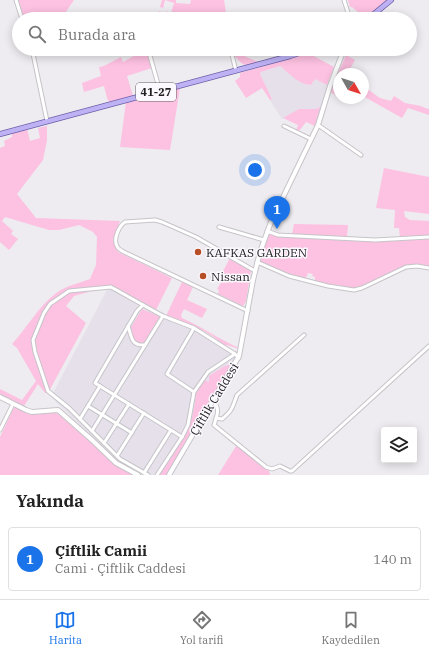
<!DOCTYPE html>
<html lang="tr">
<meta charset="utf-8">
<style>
:root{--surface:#fff;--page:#f2f2f2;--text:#222;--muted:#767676;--line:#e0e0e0;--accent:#1a73e8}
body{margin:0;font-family:"IBM Plex Serif",serif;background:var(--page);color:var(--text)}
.controls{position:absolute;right:12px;bottom:12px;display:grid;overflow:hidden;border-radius:4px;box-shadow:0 2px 10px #0003}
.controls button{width:36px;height:36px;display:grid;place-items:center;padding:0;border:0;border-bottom:1px solid var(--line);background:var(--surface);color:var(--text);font:20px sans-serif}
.compass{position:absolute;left:333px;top:68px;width:36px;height:36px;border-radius:50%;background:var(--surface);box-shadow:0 2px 10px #0003;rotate:129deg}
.you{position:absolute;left:255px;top:170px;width:14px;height:14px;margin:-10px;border:3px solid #fff;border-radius:50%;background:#1a73e8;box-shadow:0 0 0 6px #1a73e833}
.badge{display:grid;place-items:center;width:26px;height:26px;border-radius:50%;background:var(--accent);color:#fff;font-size:13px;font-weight:700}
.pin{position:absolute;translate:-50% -33px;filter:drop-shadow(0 1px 2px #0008)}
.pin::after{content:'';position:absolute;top:21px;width:14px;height:12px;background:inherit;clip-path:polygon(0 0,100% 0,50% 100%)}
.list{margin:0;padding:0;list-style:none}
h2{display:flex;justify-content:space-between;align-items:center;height:52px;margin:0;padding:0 16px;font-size:17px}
h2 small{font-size:13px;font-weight:400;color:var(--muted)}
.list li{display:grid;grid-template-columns:26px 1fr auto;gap:12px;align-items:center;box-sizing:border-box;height:64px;margin:0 8px 8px;padding:0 8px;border:1px solid var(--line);border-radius:4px}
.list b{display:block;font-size:15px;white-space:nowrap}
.list p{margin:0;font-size:13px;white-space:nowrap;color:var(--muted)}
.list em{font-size:13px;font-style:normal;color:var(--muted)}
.icon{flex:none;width:22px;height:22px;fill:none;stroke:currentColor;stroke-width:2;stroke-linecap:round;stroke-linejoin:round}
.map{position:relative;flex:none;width:429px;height:475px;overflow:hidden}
.search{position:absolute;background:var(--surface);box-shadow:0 2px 10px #0003;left:12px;right:12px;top:12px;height:44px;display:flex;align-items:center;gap:10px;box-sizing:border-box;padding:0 14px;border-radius:22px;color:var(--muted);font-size:15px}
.sheet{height:124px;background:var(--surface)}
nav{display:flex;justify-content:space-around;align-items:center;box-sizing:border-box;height:56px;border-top:1px solid var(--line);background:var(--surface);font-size:11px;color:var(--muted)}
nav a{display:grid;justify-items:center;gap:2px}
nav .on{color:var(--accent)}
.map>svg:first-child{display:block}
.built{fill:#e6e0eb}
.green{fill:#fdc1e1}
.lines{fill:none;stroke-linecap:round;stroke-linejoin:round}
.street-casing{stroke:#c6c4c8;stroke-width:5}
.secondary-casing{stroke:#c6c4c8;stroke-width:6}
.primary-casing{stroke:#6a5da6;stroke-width:6}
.street{stroke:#fff;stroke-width:3}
.secondary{stroke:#fff;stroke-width:4}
.primary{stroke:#beb2f5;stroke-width:4.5}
.poi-dot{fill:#b64f26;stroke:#fcf9fe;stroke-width:1.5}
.labels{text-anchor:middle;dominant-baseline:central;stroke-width:3;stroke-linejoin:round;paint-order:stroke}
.shield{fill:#fcf9fe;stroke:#626063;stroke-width:1}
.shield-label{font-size:11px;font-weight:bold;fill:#201f21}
.poi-label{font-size:12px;fill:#201f21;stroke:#fcf9fe;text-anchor:start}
.street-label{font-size:12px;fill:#201f21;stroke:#fcf9fe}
</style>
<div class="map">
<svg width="429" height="475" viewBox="0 0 429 475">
<rect width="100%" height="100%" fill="#eeecf0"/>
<!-- built -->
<g class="built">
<polygon points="280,66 295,78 307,85 311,85 315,79 327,85 321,107 316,109 299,109 282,119 270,100 272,99 260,74 261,72"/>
<polygon points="107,290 113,290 143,309 187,325 218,343 237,358 167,475 143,475 116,462 51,397"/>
</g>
<!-- green -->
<g class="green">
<polygon points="18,0 74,0 61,19 24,19"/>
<polygon points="162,0 176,0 176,3 190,4 191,0 224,0 227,19 179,19 158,14 159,11 165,13 166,11 171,13 174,3 165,0 163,8 160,7"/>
<polygon points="348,0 387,0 365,18 352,7 350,7"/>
<polygon points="146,49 152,68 127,76 133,96 109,102 107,98 104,86 84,92 82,83 101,76 99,67 104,66 121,57 123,62"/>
<path d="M228 49H234L235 52 261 63C238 68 243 63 228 49Z"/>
<path d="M308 53 334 67 327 85 315 79 311 85C299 85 289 73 280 66L261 72 260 74 272 99 270 100 262 88 246 98 235 81 240 77V73Z"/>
<polygon points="346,55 355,60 347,74 339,74 339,97 330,92"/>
<polygon points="363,86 380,98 391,101 394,96 405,103 421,106 425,108 429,109 429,115 408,108 402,118 363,96"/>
<polygon points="180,88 170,150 120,147 126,102"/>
<polygon points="321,107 315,126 306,122 299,131 296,130 298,125 283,118 299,109 316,109"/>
<path d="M47 126V140L43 160 17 194 36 218 120 221 113 240 116 249 118 250V252L172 278 156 310 115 287 109 286 74 296 66 306 86 323 48 393H45L38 384 24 406 0 394V389L22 400 36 381 17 348 12 344C27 328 38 307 55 294 65 286 79 283 90 279L96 265 97 237 93 232 79 225 59 230H49L5 217 2 221 13 231 11 234 18 239 9 250 0 242V148L5 146 4 141 12 137V133L27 129 30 141 40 138 38 128Z"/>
<polygon points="384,168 429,177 429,214 404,211 405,217 410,220 429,221 429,235 400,238 399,228 394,228 395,210 376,208"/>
<polygon points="294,224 348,225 347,237 292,234"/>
<path d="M269 234 278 237 372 242 429 239V267C423 266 417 264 411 265 391 268 374 285 354 289 346 290 324 284 315 282V277L312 276 313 274 308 273 306 278H304L284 273 260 262Z"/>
<polygon points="230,258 251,270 246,301 243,306 218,294 219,290 217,289 222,281 224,282 226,278 221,275"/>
<path d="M182 282 193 287 187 300 207 309 202 318 184 309 181 315 182 318C202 327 219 339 239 348V349L227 345 225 347C210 330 187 324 166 316Z"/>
<polygon points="142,309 160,317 145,343 139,344 134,341 131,327"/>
<polygon points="228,365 233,367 167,475 159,475 190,426 194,409 196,394 204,380 209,382 209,376 223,367"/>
<polygon points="16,406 31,413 52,411 58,414 85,437 117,466 133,475 0,475 0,437 13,409"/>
<polygon points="238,443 268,467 270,475 218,475"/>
</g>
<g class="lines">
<defs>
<g id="street">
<polyline points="16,0 22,19"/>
<polyline points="344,0 350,19"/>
<polyline points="32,49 47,121"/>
<polyline points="148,49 160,91"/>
<polyline points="224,49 232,55 236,71"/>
<polyline points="318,125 361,155"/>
<polyline points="284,126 311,139"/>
<polyline points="219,227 264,240"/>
<polyline points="267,231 278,235 375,240 429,237"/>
<polyline points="257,262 289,276 328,286 354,290 362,288 406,267 417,266 429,268"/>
<polyline points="143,305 111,287 69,291 50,304 44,313 33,340 35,352 48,391 69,408 120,459 148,475"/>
<path d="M248 311 124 252C122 251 118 249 117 246 113 239 119 226 125 222L155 220 162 222 196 237 255 271"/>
<path d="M128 326C132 338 131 346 145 345"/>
<polyline points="194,328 167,374 194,392"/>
<polyline points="235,354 208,372 194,392 188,425 182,437 95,383 137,311 143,305 163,316 194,328 235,354 239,358"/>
<path d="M212 401C221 407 217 416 214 425L266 467 272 469 280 466 290 471H292L429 346"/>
<polyline points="88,406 132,433"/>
<path d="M216 418 222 419C233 410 232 408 237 395L304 335"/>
<polyline points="80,419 100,386"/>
<polyline points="0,430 13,404"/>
<polyline points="92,431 163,316"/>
<polyline points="104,443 129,404"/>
<polyline points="117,456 144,413"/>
<polyline points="144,473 171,430"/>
<polyline points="157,475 182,437"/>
</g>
<g id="secondary">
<polyline points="0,397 26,410 32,412 58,410 92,440 116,463 138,475"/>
<polyline points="169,475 239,356 253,280 260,252 271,222 318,125 330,86 344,49"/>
</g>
<g id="primary">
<polyline points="368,19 391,0"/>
<polyline points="0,134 290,56 311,49"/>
</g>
</defs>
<!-- street casing -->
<use href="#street" class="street-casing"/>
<!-- secondary casing -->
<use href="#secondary" class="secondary-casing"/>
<!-- primary casing -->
<use href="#primary" class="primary-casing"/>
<!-- street -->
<use href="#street" class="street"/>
<!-- secondary -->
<use href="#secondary" class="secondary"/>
<!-- primary -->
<use href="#primary" class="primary"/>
</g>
<!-- markers -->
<g class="poi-dot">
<circle cx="198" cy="252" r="4"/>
<circle cx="203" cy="276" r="4"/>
</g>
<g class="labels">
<!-- shield labels -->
<rect class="shield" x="136" y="83" width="40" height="18" rx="3"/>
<g class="shield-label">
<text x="156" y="92">41-27</text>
</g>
<!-- poi labels -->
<g class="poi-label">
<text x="206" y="252">KAFKAS GARDEN</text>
<text x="211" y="276">Nissan</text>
</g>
<!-- street labels -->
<g class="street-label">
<text transform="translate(214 399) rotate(-59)">Çiftlik Caddesi</text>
</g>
</g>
</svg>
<div class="controls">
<button><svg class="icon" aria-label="layers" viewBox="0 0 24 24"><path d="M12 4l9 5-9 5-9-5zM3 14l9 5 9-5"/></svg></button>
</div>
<svg class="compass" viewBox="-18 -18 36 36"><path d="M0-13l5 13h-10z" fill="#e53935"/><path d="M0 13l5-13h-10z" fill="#767676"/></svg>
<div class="you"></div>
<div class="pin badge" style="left:277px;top:229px">1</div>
<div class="search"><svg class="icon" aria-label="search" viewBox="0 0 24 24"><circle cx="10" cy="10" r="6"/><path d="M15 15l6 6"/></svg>Burada ara</div>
</div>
<section class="sheet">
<h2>Yakında<small></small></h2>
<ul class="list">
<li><span class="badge">1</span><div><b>Çiftlik Camii</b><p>Cami · Çiftlik Caddesi</p></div><em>140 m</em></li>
</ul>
</section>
<nav>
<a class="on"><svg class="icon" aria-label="map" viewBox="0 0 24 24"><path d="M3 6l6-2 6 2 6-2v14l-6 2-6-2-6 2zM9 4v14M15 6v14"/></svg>Harita</a>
<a><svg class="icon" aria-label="directions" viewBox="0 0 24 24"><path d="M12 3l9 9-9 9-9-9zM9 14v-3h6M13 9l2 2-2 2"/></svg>Yol tarifi</a>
<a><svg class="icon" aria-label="saved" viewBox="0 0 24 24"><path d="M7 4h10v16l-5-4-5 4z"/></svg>Kaydedilen</a>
</nav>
